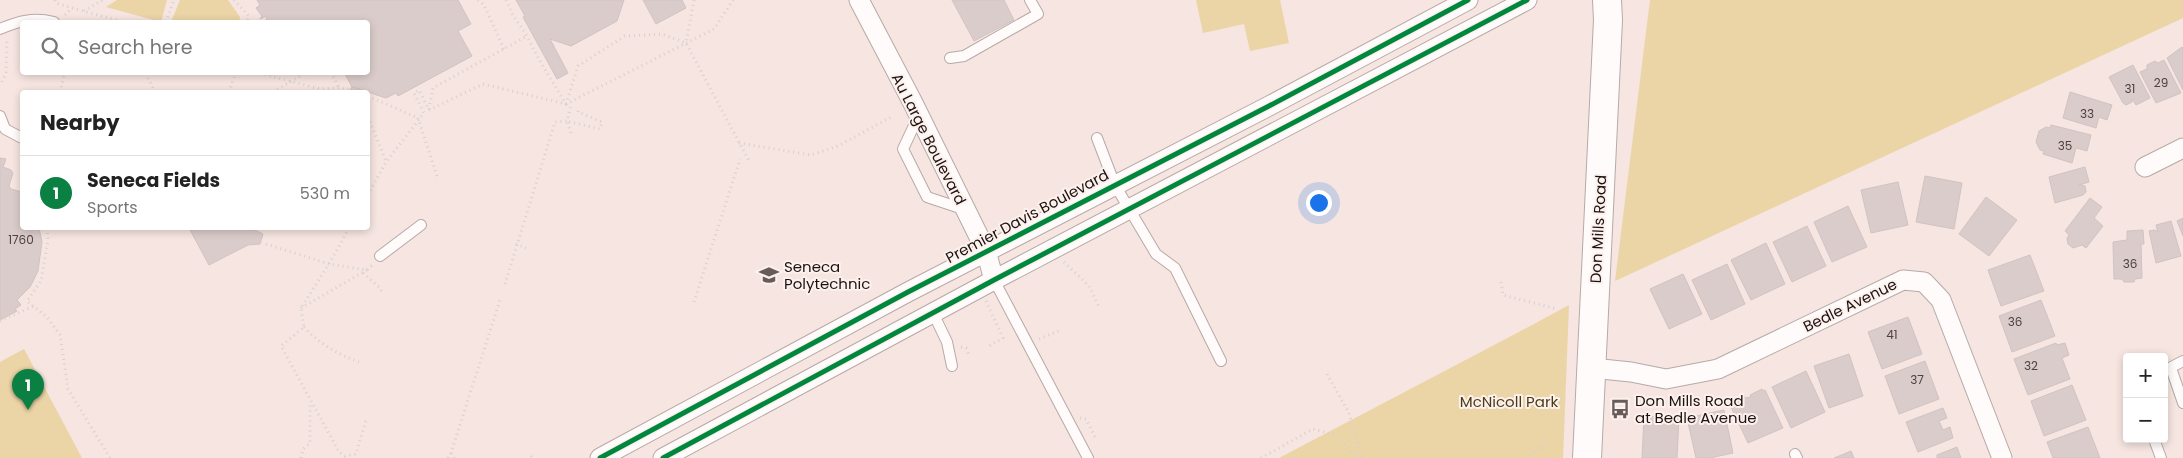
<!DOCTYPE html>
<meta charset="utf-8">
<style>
:root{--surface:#fff;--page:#f6f6f6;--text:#222;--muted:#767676;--line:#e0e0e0;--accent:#0b8043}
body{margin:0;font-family:Poppins,sans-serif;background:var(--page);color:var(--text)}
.controls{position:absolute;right:15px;bottom:15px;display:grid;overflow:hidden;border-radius:5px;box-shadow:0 2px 8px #0003}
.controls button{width:45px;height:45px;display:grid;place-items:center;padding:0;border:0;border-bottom:1px solid var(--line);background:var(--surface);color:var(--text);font:25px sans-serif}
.you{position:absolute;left:1318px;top:202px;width:18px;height:18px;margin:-12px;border:4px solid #fff;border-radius:50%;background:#1a73e8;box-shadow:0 0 0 8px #1a73e833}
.badge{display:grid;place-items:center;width:32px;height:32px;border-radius:50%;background:var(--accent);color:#fff;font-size:16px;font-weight:700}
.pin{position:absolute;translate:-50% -41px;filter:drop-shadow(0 1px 2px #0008)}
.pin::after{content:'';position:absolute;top:26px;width:18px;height:15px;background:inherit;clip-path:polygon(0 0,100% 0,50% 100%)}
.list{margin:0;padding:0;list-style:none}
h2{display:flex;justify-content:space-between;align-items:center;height:65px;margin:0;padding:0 20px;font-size:21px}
h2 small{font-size:16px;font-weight:400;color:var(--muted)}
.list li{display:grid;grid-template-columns:32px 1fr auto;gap:15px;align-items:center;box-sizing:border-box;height:75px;padding:0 20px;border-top:1px solid var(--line)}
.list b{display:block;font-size:19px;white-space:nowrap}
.list p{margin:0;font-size:16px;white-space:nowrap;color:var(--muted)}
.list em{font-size:16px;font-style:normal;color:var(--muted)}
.icon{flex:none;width:28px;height:28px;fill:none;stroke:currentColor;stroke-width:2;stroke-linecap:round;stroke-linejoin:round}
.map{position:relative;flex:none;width:2183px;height:458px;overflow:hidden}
.search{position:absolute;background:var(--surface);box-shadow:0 2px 8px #0003;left:20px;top:20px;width:350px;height:55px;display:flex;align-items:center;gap:12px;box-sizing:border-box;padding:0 18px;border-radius:5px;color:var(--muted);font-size:19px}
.panel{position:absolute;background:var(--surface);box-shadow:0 2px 8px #0003;left:20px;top:90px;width:350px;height:140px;border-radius:5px}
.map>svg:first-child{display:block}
.green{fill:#ebd4a6}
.building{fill:#dacccb;stroke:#d0c3c2}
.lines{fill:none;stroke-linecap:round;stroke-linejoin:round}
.lane-casing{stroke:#b7aaa7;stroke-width:12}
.street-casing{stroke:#b7aaa7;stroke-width:21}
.secondary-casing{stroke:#b7aaa7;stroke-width:30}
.path{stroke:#d6d1cf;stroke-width:3;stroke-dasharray:1 4;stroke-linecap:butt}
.lane{stroke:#fefbfa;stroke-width:10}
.street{stroke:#fefbfa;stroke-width:19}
.secondary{stroke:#fefbfa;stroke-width:28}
.cycleway-casing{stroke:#fdf1ee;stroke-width:8}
.cycleway{stroke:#00873e;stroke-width:5}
.labels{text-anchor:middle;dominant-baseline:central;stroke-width:4;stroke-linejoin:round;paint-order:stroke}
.number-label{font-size:12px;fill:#4e4240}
.street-label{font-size:15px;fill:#1c120f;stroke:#fdf1ee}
.poi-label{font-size:15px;fill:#1c120f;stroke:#fdf1ee;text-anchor:start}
.park-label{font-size:15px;fill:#4a3d16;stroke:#fdf1ee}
</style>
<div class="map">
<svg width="2183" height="458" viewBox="0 0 2183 458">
<rect width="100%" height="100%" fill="#f6e5e0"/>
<!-- green -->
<g class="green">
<polygon points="117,0 167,0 161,22 106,7"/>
<polygon points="180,0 228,0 240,17 239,22 171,22"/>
<polygon points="1196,0 1280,0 1289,43 1250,51 1244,24 1203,33"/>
<polygon points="1650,0 2183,0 2183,18 1615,281"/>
<polygon points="1569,305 1563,458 1279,458 1536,323"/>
<polygon points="24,349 82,458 0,458 0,362"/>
</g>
<!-- building -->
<g class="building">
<polygon points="257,0 458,0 471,24 458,31 472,56 398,96 396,93 386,98 352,87 344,72 368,72 368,22 267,22 266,16 260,19 262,16 256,8 260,5"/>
<polygon points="516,0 624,0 617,21 571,46 550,39 568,73 557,79 523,17 525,16"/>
<polygon points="643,0 682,0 686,8 656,24"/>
<polygon points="952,0 1004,0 1014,20 974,41"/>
<polygon points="2182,47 2183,48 2183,90 2167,58"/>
<polygon points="2164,60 2181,93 2156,103 2140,72 2147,69 2147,65 2155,61 2158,63"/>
<polygon points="2133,65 2150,98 2136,105 2132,99 2132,102 2126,105 2123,103 2109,77"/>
<polygon points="352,87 360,89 358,92 349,92"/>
<polygon points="2070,92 2112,105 2107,120 2099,117 2096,128 2063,118"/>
<polygon points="2051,125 2091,135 2087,151 2076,148 2072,163 2043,154 2044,151 2040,150 2036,142 2039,131 2046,127 2050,128"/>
<polygon points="0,158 6,159 3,167 11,170 13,173 9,186 11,189 22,192 22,228 39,228 42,242 38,271 30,287 17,300 21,305 15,309 17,311 0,320"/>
<polygon points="2085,167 2089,182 2079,185 2085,186 2086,192 2083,195 2055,203 2049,177"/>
<polygon points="1925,176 1962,183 1954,229 1916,222"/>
<polygon points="1898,182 1908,225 1871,233 1861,190"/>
<polygon points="1986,197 2017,220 1989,256 1959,234"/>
<polygon points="2090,198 2102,207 2094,218 2103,226 2086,248 2082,245 2073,248 2068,244 2067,238 2069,235 2065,231"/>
<polygon points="1848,206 1867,247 1832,262 1814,222"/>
<polygon points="2183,218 2183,236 2177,221"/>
<polygon points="2171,221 2181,256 2156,263 2149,231 2155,230 2158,232 2156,225"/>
<polygon points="1807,226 1826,266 1792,282 1773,242"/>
<polygon points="189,228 251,228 263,234 260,244 248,245 209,265"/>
<polygon points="2143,230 2144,244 2141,244 2142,278 2135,279 2134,282 2124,282 2122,279 2114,279 2113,242 2127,240 2127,231"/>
<polygon points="1766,243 1785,284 1751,300 1731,260"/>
<polygon points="2030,255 2044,291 2001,306 1988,270"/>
<polygon points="1727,264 1745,304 1711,320 1692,280"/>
<polygon points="1683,274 1702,314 1669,329 1650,289"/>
<polygon points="2041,300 2055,336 2012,352 1999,316"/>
<polygon points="1908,317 1922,354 1882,369 1868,332"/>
<polygon points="2056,343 2057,345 2065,343 2069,355 2062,358 2070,379 2028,395 2014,359"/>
<polygon points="1849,354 1863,396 1829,408 1814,366"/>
<polygon points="1925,361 1939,399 1899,414 1885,376"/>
<polygon points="1806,371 1825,412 1791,428 1772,387"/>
<polygon points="2072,385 2086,420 2044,436 2031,401"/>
<polygon points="1762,389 1763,391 1765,390 1783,428 1748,443 1730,405 1733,404 1732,401 1744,395 1745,398 1751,397 1750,395"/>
<polygon points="1943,408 1947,418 1939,421 1943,430 1950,427 1953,438 1918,452 1906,422"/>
<polygon points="1724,410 1733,453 1710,458 1696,458 1687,418"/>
<polygon points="1644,416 1679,418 1677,458 1642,458"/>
<polygon points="2088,427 2100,458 2053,458 2047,442"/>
<polygon points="1957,447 1961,458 1937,458 1937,455"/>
<polygon points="1851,451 1854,458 1834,458 1844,454"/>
</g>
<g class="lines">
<defs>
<g id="lane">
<path d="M0 29C19 21 33 17 54 22"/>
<polyline points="950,58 964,56 1038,14 1030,0"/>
<polyline points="919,115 903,149 927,197 966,210"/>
<polyline points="0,116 5,129 22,138"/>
<polyline points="1097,138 1115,185 1156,254 1175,268 1221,361"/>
<polyline points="380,256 421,225"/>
<polyline points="994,280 1088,458"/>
<polyline points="933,313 947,342 952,366"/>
<polyline points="2171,368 2183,403"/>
<polyline points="2164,371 2183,361"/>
<polyline points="2154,439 2161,458"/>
<polyline points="1795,454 1797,458"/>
</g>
<g id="street">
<polyline points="859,0 913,103 986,251 994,280"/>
<polyline points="2145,167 2183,148"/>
<polyline points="1592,368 1631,372 1666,379 1718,369 1903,280 1924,282 1941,300 2002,458"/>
<polyline points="600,458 908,292 1269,106 1468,0"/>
<polyline points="663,458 994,280 1527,0"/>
</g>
<polyline id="secondary" points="1587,458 1608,20 1607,0"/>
</defs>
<!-- lane casing -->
<use href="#lane" class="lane-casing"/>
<!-- street casing -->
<use href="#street" class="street-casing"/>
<!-- secondary casing -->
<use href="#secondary" class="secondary-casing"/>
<!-- path -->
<g class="path">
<polyline points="55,0 56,3 72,8"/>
<polyline points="234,0 249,16 247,22"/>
<polyline points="478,0 484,5 504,49"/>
<polyline points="506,0 513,15 527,36 538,58 566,104 714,29 733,0"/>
<polyline points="694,0 686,43 749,161"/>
<polyline points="84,11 103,0"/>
<polyline points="65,15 72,8 116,20 118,22"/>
<polyline points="166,22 174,0"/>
<polyline points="255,72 320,89 339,88 350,90"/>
<polyline points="331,72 339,88"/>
<polyline points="148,78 155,92"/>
<polyline points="2,82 6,72 7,39"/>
<polyline points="60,92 65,72"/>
<polyline points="229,92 236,72"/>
<polyline points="273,92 307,72"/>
<polyline points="368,96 418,118"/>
<polyline points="429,109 433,88 527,36"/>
<polyline points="429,110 483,84 566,104 578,66 625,36 662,34 686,43"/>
<polyline points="368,117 386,161"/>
<polyline points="418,118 437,176"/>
<polyline points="571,133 567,121 600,129 602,122 578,112 579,108"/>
<polyline points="739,143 811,155 838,146 893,116"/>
<polyline points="368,195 386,162 424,113 414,93 419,90 429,110"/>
<polyline points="47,228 48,240 41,281 27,301 47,317 60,335 68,389 110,458"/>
<polyline points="349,228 329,264 301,308 304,327 281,346 339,452 345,456 356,454 366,420"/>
<polyline points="266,244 329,264 367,270 373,264"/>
<polyline points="516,244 526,248"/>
<polyline points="1064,262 1089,286 1099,307"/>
<polyline points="363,273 380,288 383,294"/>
<polyline points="1501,282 1503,295 1557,309"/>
<polyline points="505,284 555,122 567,121 571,105"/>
<polyline points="986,301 1003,338 989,346"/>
<polyline points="694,302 740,159"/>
<polyline points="301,308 367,270"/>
<polyline points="0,321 34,306"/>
<path d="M304 327C319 344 338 354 359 362"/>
<polyline points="1039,339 1061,330"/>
<polyline points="961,347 966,348 969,356"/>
<polyline points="1327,374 1349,413 1361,458"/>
<polyline points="1080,418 1086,419 1096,439"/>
<polyline points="451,453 454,458"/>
<polyline points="531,456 532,458"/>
<polyline points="301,458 303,449 310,443 310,402"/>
<polyline points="448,458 451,453 500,300"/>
<polyline points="1261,458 1313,429 1335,435 1359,458"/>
<polyline points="1526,458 1549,441"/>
</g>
<!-- lane -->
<use href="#lane" class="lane"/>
<!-- street -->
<use href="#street" class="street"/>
<!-- secondary -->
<use href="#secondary" class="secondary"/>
<defs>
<g id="cycleway">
<polyline points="600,458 908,292 1269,106 1468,0"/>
<polyline points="663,458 994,280 1527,0"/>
</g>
</defs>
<!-- cycleway casing -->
<use href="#cycleway" class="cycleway-casing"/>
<!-- cycleway -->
<use href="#cycleway" class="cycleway"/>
</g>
<!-- icons -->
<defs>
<symbol id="university-bare" viewBox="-9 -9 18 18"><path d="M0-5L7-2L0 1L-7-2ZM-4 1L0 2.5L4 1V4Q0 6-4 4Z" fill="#685c58" stroke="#fdf1ee" stroke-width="2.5" paint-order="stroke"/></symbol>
<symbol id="bus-bare" viewBox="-9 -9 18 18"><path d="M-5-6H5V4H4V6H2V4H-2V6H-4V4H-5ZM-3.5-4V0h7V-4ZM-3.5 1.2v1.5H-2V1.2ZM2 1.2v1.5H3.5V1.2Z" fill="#685c58" stroke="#fdf1ee" stroke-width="2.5" paint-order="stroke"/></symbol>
</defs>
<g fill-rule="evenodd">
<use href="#university-bare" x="755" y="261" width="28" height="28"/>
<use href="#bus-bare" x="1606" y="395" width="28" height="28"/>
</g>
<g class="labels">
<!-- number labels -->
<g class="number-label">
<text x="2161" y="82">29</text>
<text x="2130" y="88">31</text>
<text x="2087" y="113">33</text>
<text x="2065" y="145">35</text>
<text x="21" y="239">1760</text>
<text x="2130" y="263">36</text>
<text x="2015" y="321">36</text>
<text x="1892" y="334">41</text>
<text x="2031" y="365">32</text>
<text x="1917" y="379">37</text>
</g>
<!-- street labels -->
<g class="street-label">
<text transform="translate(929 139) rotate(63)">Au Large Boulevard</text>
<text transform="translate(1027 216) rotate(-28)">Premier Davis Boulevard</text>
<text transform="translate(1598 229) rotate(-87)">Don Mills Road</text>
<text transform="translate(1850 305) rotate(-26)">Bedle Avenue</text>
</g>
<!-- poi labels -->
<g class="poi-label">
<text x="784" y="266">Seneca<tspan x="784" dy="17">Polytechnic</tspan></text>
<text x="1635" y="400">Don Mills Road<tspan x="1635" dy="17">at Bedle Avenue</tspan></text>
</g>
<!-- park labels -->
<g class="park-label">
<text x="1509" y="401">McNicoll Park</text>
</g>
</g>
</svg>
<div class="controls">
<button>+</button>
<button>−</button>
</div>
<div class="you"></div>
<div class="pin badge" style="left:28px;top:410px">1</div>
<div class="search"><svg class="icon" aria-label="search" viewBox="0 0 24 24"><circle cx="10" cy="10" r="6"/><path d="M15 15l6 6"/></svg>Search here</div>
<section class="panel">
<h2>Nearby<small></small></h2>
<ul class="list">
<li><span class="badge">1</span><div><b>Seneca Fields</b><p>Sports</p></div><em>530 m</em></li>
</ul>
</section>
</div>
